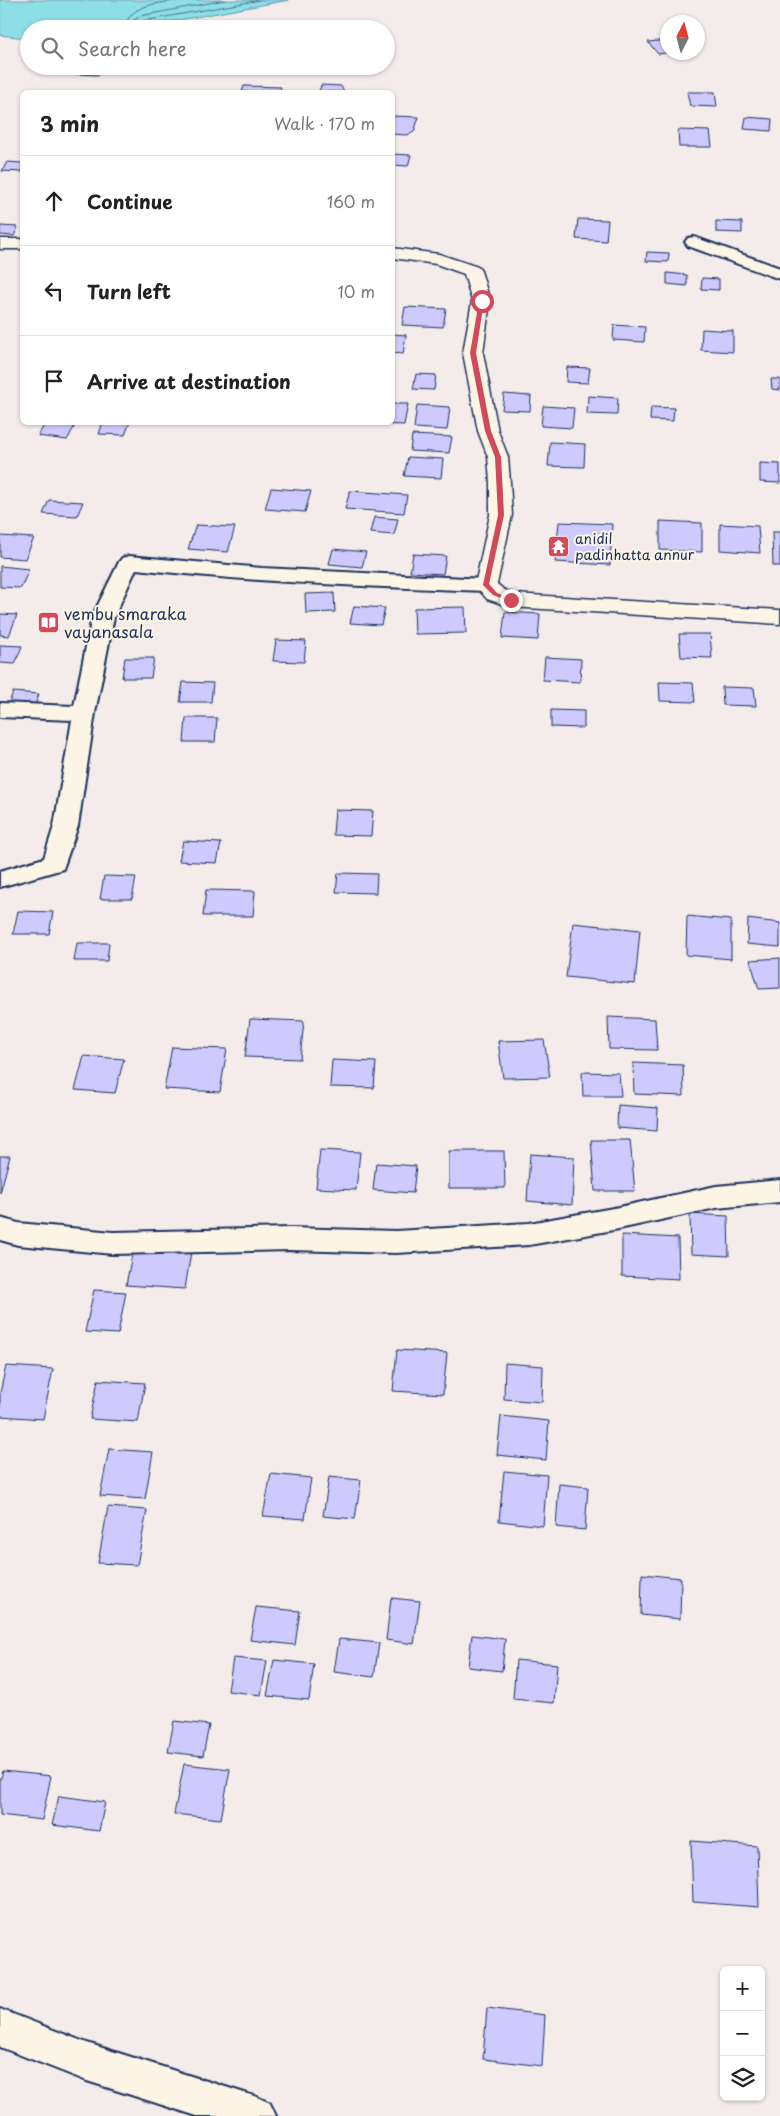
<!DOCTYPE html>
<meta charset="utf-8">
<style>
:root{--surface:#fff;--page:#f6f6f6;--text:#222;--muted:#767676;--line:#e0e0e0}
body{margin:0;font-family:"Playpen Sans",sans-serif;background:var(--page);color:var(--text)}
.controls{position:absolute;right:15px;bottom:15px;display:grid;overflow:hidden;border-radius:8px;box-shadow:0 1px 4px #0004}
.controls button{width:45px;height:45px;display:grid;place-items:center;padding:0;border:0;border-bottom:1px solid var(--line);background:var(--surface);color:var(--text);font:25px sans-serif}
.compass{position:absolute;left:660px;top:15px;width:45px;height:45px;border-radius:50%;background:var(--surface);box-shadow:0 1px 4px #0004;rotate:6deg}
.stop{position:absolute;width:15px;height:15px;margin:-11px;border:4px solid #d1495b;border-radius:50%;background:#fff}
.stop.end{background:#d1495b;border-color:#fff;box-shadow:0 1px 5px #0008}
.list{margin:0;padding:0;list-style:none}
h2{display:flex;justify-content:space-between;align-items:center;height:65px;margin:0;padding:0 20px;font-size:21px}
h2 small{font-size:16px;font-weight:400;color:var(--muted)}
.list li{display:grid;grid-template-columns:32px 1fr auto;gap:15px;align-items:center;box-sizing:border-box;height:90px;padding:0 20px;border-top:1px solid var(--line)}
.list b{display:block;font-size:19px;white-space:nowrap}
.list em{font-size:16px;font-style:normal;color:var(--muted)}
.icon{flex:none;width:28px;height:28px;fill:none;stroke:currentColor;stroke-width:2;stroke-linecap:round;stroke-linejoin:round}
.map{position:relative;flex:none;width:780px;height:2116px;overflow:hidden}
.search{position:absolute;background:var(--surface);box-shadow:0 1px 4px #0004;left:20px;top:20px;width:375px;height:55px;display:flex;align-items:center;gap:12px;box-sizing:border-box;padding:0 18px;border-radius:28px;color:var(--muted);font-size:19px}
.panel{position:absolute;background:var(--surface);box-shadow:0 1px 4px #0004;left:20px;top:90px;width:375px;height:335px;border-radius:8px}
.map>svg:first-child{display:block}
.water{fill:#8ddee5;stroke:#5f98af}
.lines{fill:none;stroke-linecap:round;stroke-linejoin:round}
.shore{stroke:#497594;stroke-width:1}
.building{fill:#cecafd;stroke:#1b2f5e}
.minor-casing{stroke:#1b2f5e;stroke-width:4}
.secondary-casing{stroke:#1b2f5e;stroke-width:3}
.minor{fill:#fcf5e5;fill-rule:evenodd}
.secondary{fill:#fcf5e5;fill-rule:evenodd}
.route{fill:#d1495b}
.labels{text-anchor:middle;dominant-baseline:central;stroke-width:4;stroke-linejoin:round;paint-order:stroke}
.far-poi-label{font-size:14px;fill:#1b2f5e;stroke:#fcf5e5;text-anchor:start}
.poi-label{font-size:16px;fill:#1b2f5e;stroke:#fcf5e5;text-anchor:start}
</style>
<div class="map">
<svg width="780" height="2116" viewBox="0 0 780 2116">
<rect width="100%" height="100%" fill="#f3ecea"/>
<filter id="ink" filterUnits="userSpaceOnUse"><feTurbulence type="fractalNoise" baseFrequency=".02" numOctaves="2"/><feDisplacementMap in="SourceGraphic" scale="10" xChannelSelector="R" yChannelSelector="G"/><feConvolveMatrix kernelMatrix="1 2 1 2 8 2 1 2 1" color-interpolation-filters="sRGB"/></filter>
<g filter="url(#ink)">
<!-- water -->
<polygon class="water" points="0,0 289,0 130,29 29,29 29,37 25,38 0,35"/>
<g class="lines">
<!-- shore -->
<g class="shore">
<path d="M124 29C130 2 160 4 182 0"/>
<polyline points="132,29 133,21 140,16 225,0"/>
<polyline points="138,29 139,24 143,21 260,0"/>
</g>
</g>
<!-- building -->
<g class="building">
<polygon points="668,40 668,52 672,52 658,54 648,42"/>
<polygon points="80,66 103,66 99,75 76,74"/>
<polygon points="321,85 341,86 344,92 319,92"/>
<polygon points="244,86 281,87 279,92 242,92"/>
<polygon points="687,92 715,92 717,107 690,106"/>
<polygon points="392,116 419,117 414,132 407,135 392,134"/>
<polygon points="746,117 772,119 771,131 744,129"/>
<polygon points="678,130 710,131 712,147 679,147"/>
<polygon points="392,154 411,155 408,166 392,165"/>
<polygon points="7,162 22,163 22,172 2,171"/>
<polygon points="578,219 608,220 606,241 576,239"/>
<polygon points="716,221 742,222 742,233 716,232"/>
<polygon points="0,226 18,227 14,236 0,235"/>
<polygon points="647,252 669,253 668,262 646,261"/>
<polygon points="667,273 687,275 687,286 667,284"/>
<polygon points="702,278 719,279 719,290 701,289"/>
<polygon points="405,307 446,309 443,327 402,325"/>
<polygon points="614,325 645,327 644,342 613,340"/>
<polygon points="702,329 733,331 733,352 701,350"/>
<polygon points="392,334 406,335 403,354 392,353"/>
<polygon points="567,367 590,368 588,383 566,382"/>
<polygon points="416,374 436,375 434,390 413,389"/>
<polygon points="771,379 780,379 780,390 772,389"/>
<polygon points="504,394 531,396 530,411 502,410"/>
<polygon points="588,396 618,398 617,415 587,414"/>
<polygon points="392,404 408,404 404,425 375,424 392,422"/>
<polygon points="417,405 450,407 447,430 414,428"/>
<polygon points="543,406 574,408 572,428 541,426"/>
<polygon points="651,407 674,408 673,421 650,420"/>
<polygon points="46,422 77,422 67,440 38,436"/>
<polygon points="103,422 130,422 125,435 99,434"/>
<polygon points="412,435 452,437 449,453 410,451"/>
<polygon points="550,442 585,444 584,467 548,466"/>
<polygon points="408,457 443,459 441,478 404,476"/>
<polygon points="760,463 780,464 780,483 760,482"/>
<polygon points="271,488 311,491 305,512 265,509"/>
<polygon points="350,491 407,495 404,513 345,509"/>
<polygon points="49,500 83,502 77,516 43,514"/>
<polygon points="374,517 398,519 394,535 370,533"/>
<polygon points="660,521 702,523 702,552 660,550"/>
<polygon points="559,522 612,524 610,565 555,562"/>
<polygon points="720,524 758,526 760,553 720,550"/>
<polygon points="196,525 235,527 228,552 188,549"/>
<polygon points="772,532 780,532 780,566 773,566"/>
<polygon points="0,536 34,538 25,559 0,557"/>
<polygon points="333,549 366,552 362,567 329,564"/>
<polygon points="413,554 446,556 443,574 410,572"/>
<polygon points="0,566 29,569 21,588 0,587"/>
<polygon points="334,593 335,612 306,613 305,594"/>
<polygon points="354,606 385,608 381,625 350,623"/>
<polygon points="465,607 466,633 415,634 414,608"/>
<polygon points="505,612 540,614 538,640 502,638"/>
<polygon points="0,614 17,615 9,636 0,635"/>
<polygon points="679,634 710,634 712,658 681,657"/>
<polygon points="276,640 306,641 304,662 273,661"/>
<polygon points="0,645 22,646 15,664 0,663"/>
<polygon points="545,657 581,659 580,682 543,680"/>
<polygon points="125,658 154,658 151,678 122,678"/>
<polygon points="183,682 213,683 211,702 180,702"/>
<polygon points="659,682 693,683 695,702 660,701"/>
<polygon points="722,687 754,688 756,706 723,705"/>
<polygon points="13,692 39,694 34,709 8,706"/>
<polygon points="551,710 584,711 584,728 551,727"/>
<polygon points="186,718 217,718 215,742 184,742"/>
<polygon points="335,810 373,811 371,836 333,835"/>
<polygon points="183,841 221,843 217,863 179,861"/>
<polygon points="338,873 377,874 376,893 336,892"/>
<polygon points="104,876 136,877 132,899 100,899"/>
<polygon points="206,890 255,891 253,916 203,916"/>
<polygon points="18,911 53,912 49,934 13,934"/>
<polygon points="687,916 731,920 731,959 686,955"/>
<polygon points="748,919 780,923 780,947 747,944"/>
<polygon points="573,923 640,930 635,984 566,977"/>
<polygon points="77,943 109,943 107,961 74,961"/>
<polygon points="780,958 780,988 759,989 750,960"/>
<polygon points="608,1017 655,1019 657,1050 609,1049"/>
<polygon points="250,1019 304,1021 300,1059 245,1057"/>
<polygon points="544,1040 550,1077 503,1078 498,1041"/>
<polygon points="172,1047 227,1049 220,1092 164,1089"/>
<polygon points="84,1056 124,1059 115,1093 75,1090"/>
<polygon points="332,1060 376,1062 374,1088 330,1087"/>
<polygon points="633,1063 683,1065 684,1096 634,1094"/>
<polygon points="582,1072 619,1073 621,1096 583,1096"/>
<polygon points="618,1105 658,1108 657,1131 617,1128"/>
<polygon points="591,1140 630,1140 635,1191 595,1191"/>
<polygon points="320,1150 360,1152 356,1190 316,1188"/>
<polygon points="449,1151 504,1151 505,1188 449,1188"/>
<polygon points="530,1154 574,1157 572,1205 527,1201"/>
<polygon points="0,1156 10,1156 0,1193"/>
<polygon points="376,1163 416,1166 413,1193 373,1190"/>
<polygon points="690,1214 728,1216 729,1256 691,1254"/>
<polygon points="622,1235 678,1238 679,1279 622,1276"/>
<polygon points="133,1249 191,1252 185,1289 126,1285"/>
<polygon points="94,1290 126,1292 118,1334 85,1332"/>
<polygon points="397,1350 447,1353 443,1394 393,1391"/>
<polygon points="505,1363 543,1366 542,1402 504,1399"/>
<polygon points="6,1366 53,1369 43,1419 0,1416 0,1393"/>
<polygon points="98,1380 145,1383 138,1422 90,1419"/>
<polygon points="501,1416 549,1421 546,1460 497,1455"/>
<polygon points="109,1449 153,1452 145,1499 100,1496"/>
<polygon points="504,1471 547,1475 543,1526 499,1521"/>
<polygon points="271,1474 311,1478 305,1519 263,1516"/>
<polygon points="329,1477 361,1480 355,1519 323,1516"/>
<polygon points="559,1484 588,1487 585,1530 556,1527"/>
<polygon points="108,1507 147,1510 137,1565 98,1563"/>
<polygon points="642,1574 681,1578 680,1619 641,1615"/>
<polygon points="391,1598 420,1601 414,1644 386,1640"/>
<polygon points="256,1607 300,1611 295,1645 250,1640"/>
<polygon points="472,1635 505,1639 502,1671 468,1667"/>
<polygon points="339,1639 379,1643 374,1677 334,1672"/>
<polygon points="233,1658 267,1661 261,1695 228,1691"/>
<polygon points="274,1660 314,1664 309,1700 267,1696"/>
<polygon points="516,1660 557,1664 554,1703 513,1699"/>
<polygon points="174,1721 209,1725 203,1756 168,1752"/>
<polygon points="184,1764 230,1769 221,1819 174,1814"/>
<polygon points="3,1771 51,1776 42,1820 0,1815 0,1781"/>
<polygon points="59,1796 105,1802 99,1831 52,1825"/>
<polygon points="691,1841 757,1846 759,1907 693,1902"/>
<polygon points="487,2008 545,2015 542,2066 483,2059"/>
</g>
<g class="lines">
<defs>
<g id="minor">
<polygon points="694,237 780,268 780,279 688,246 685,242 688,238"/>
<path d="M129 556 262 568 486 579 493 581 496 585 493 589 486 591C369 587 252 582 136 569L114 617 95 713 78 826 63 869 0 887V871L44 858 54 826 72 720 0 717V703L74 706 92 617 119 562 122 558Z"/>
<polygon points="780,1180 780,1202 716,1208 619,1229 529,1245 396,1253 290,1250 113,1254 18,1245 0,1240 0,1218 18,1223 113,1232 290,1228 396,1231 529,1223 619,1207 716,1186"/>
<polygon points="0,2009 87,2043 257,2097 270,2103 276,2116 197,2116 87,2081 0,2047"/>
</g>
<g id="secondary">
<rect x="0" y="239" width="22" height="10"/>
<polygon points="392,248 439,254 478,267 481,271 490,301 483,353 498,431 508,457 510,482 512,515 497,584 503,589 514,594 780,610 780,624 511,607 487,599 475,585 490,515 490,482 488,457 478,431 463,353 472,301 464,274 436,264 392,258"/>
</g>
</defs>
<!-- minor casing -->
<use href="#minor" class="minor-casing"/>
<!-- secondary casing -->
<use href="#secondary" class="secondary-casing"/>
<!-- minor -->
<use href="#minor" class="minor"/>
<!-- secondary -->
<use href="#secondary" class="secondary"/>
</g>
</g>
<!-- route -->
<polygon class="route" points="482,299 484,301 476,353 491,431 501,457 504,515 489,584 497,593 513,599 513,602 511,602 493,595 483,585 498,515 495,457 485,431 470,353 479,301"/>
<!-- icons -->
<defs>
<symbol id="temple-square" viewBox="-11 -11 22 22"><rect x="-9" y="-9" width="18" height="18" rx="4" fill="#d1495b" stroke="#fcf5e5"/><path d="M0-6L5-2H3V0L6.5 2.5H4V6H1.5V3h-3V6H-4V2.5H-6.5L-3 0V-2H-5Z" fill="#fff"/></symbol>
<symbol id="library-square" viewBox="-11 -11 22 22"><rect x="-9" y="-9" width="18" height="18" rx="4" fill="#d1495b" stroke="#fcf5e5"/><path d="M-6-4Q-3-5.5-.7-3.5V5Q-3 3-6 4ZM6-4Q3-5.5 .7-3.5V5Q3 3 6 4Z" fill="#fff"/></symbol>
</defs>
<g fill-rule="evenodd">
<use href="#temple-square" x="546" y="534" width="25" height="25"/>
<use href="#library-square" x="36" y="610" width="25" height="25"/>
</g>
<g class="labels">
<!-- far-poi labels -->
<g class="far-poi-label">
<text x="575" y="538">anidil<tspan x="575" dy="16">padinhatta annur</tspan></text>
</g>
<!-- poi labels -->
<g class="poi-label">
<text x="64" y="613">vembu smaraka<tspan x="64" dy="18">vayanasala</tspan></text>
</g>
</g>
</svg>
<div class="controls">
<button>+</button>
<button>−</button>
<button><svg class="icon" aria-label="layers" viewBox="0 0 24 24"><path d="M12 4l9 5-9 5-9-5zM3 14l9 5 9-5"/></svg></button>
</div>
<svg class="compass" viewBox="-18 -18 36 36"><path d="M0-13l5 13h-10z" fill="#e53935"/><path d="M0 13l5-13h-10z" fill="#767676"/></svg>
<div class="stop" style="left:482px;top:301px"></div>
<div class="stop end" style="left:511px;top:600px"></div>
<div class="search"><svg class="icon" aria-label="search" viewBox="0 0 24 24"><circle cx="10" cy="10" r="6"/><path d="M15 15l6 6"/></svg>Search here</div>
<section class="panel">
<h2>3 min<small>Walk · 170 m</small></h2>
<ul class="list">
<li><svg class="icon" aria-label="ahead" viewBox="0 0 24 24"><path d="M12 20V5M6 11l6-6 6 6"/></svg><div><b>Continue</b></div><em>160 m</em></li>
<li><svg class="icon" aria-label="left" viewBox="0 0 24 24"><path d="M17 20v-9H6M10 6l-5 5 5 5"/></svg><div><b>Turn left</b></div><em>10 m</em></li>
<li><svg class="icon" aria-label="arrive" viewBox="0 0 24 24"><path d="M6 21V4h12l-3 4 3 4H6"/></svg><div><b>Arrive at destination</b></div></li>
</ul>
</section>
</div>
